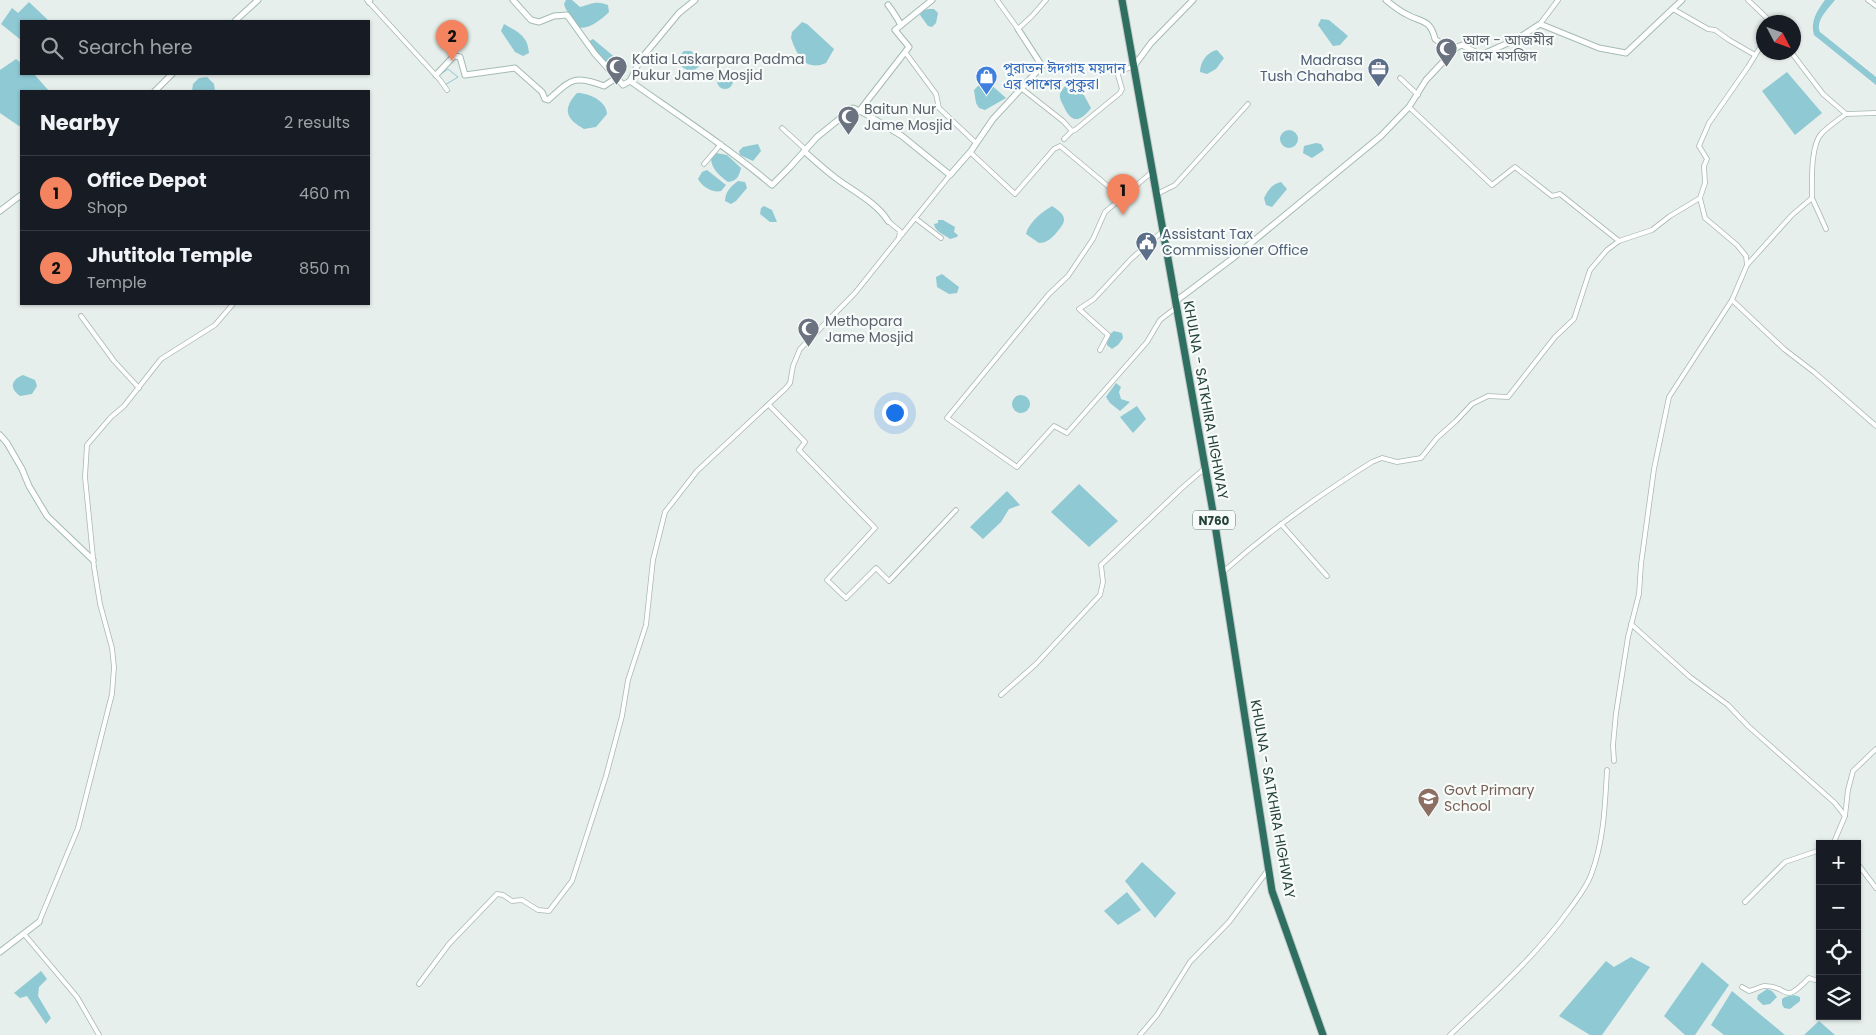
<!DOCTYPE html>
<meta charset="utf-8">
<style>
:root{--surface:#171b24;--page:#20242c;--text:#f1f3f6;--muted:#9ea1a6;--line:#363941;--accent:#f4845f}
body{margin:0;font-family:Poppins,"Noto Sans Bengali",sans-serif;background:var(--page);color:var(--text)}
.controls{position:absolute;right:15px;bottom:15px;display:grid;overflow:hidden;border-radius:0px;box-shadow:0 1px 4px #0004}
.controls button{width:45px;height:45px;display:grid;place-items:center;padding:0;border:0;border-bottom:1px solid var(--line);background:var(--surface);color:var(--text);font:25px sans-serif}
.compass{position:absolute;left:1756px;top:15px;width:45px;height:45px;border-radius:50%;background:var(--surface);box-shadow:0 1px 4px #0004;rotate:131deg}
.you{position:absolute;left:894px;top:412px;width:18px;height:18px;margin:-12px;border:4px solid #fff;border-radius:50%;background:#1a73e8;box-shadow:0 0 0 8px #1a73e833}
.badge{display:grid;place-items:center;width:32px;height:32px;border-radius:50%;background:var(--accent);color:#111;font-size:16px;font-weight:700}
.pin{position:absolute;translate:-50% -41px;filter:drop-shadow(0 1px 2px #0008)}
.pin::after{content:'';position:absolute;top:26px;width:18px;height:15px;background:inherit;clip-path:polygon(0 0,100% 0,50% 100%)}
.list{margin:0;padding:0;list-style:none}
h2{display:flex;justify-content:space-between;align-items:center;height:65px;margin:0;padding:0 20px;font-size:21px}
h2 small{font-size:16px;font-weight:400;color:var(--muted)}
.list li{display:grid;grid-template-columns:32px 1fr auto;gap:15px;align-items:center;box-sizing:border-box;height:75px;padding:0 20px;border-top:1px solid var(--line)}
.list b{display:block;font-size:19px;white-space:nowrap}
.list p{margin:0;font-size:16px;white-space:nowrap;color:var(--muted)}
.list em{font-size:16px;font-style:normal;color:var(--muted)}
.icon{flex:none;width:28px;height:28px;fill:none;stroke:currentColor;stroke-width:2;stroke-linecap:round;stroke-linejoin:round}
.map{position:relative;flex:none;width:1876px;height:1035px;overflow:hidden}
.search{position:absolute;background:var(--surface);box-shadow:0 1px 4px #0004;left:20px;top:20px;width:350px;height:55px;display:flex;align-items:center;gap:12px;box-sizing:border-box;padding:0 18px;border-radius:0px;color:var(--muted);font-size:19px}
.panel{position:absolute;background:var(--surface);box-shadow:0 1px 4px #0004;left:20px;top:90px;width:350px;height:215px;border-radius:0px}
.map>svg:first-child{display:block}
.water{fill:#8ec9d4}
.lines{fill:none;stroke-linecap:round;stroke-linejoin:round}
.stream{stroke:#8ec9d4;stroke-width:1}
.street-casing{stroke:#a8b8b2;stroke-width:5.5}
.secondary-casing{stroke:#a4bbb3;stroke-width:7}
.highway-casing{stroke:#c2cac8;stroke-width:9}
.street{stroke:#fff;stroke-width:4}
.secondary{stroke:#fff;stroke-width:5}
.highway{stroke:#2f6f62;stroke-width:7}
.labels{text-anchor:middle;dominant-baseline:central;stroke-width:4.5;stroke-linejoin:round;paint-order:stroke}
.shield{fill:#f7fbf9;stroke:#637a73;stroke-width:1}
.shield-label{font-size:12px;font-weight:bold;fill:#24423a}
.worship-label{font-size:14px;fill:#5b616d;stroke:#f7fbf9;text-anchor:start}
.service-label{font-size:14px;fill:#4e5e75;stroke:#f7fbf9;text-anchor:end}
.shop-label{font-size:14px;fill:#366cbe;stroke:#f7fbf9;text-anchor:start}
.street-label{font-size:14px;fill:#24423a;stroke:#f7fbf9}
.education-label{font-size:14px;fill:#785e54;stroke:#f7fbf9;text-anchor:start}
</style>
<div class="map">
<svg width="1876" height="1035" viewBox="0 0 1876 1035">
<rect width="100%" height="100%" fill="#e6efeb"/>
<!-- water -->
<g class="water">
<path d="M566 0H572L580 7C592 4 595 0 608 5L609 12C603 18 588 31 578 27 574 24 574 21 571 17 568 12 565 9 564 4Z"/>
<path d="M1825 0H1835C1828 9 1815 21 1820 32L1876 77V85L1814 35C1810 21 1817 11 1825 0Z"/>
<polygon points="29,2 49,21 21,21 21,40 1,24 12,8 18,13"/>
<polygon points="928,9 934,9 938,13 936,23 932,27 928,26 920,15 922,11"/>
<polygon points="1321,19 1329,20 1348,36 1340,45 1333,46 1318,25"/>
<path d="M802 22 807 24 834 49 826 63C805 72 797 55 791 38L792 32Z"/>
<path d="M504 24C518 32 528 36 529 53L523 56 515 52 501 31Z"/>
<polygon points="593,39 617,59 624,63 617,73 611,72 588,42"/>
<path d="M1217 50 1224 58 1216 69 1207 74 1200 72C1200 62 1207 52 1217 50Z"/>
<path d="M684 51H691L700 59 702 63C693 74 687 72 678 63L679 56Z"/>
<polygon points="16,59 21,63 21,74 34,74 49,91 21,91 21,126 19,126 0,113 0,70"/>
<polygon points="1787,72 1822,113 1795,135 1762,91"/>
<circle cx="725" cy="81" r="8"/>
<polygon points="207,77 214,84 215,91 192,91 193,84 199,78"/>
<polygon points="988,82 1006,98 985,110 979,108 976,103 974,90 978,86"/>
<path d="M1070 82 1080 88 1091 108C1082 120 1073 125 1065 109 1063 104 1059 99 1060 94 1061 89 1067 85 1070 82Z"/>
<path d="M577 93C588 93 606 100 607 114L596 127 584 129C566 119 562 109 577 93Z"/>
<circle cx="1289" cy="139" r="9"/>
<polygon points="1316,143 1321,144 1324,150 1312,158 1303,153 1304,146"/>
<polygon points="758,144 761,151 753,161 740,155 739,151 743,147"/>
<path d="M716 153 727 155 741 168C739 176 737 181 728 182 720 176 711 169 711 158Z"/>
<path d="M707 170 726 185 721 191C713 193 702 187 698 179L702 172Z"/>
<path d="M738 181 745 182 747 188 736 201 731 204 725 201C725 192 731 186 738 181Z"/>
<path d="M1281 182 1287 189 1272 207 1266 205 1264 198C1268 190 1272 184 1281 182Z"/>
<polygon points="764,206 772,210 777,222 770,222 760,214 761,208"/>
<path d="M1052 206C1066 215 1068 220 1057 232 1052 238 1047 243 1039 243L1026 234C1029 222 1042 212 1052 206Z"/>
<path d="M938 220H943L955 227 954 232 958 235 957 237 950 239C944 234 935 232 934 224L938 223Z"/>
<polygon points="942,274 959,287 957,293 949,294 937,287 936,277"/>
<path d="M1114 331 1122 333 1123 338 1118 345 1112 349 1107 345C1107 339 1109 334 1114 331Z"/>
<path d="M23 375 35 380 37 386 32 394 20 396C9 388 11 380 23 375Z"/>
<polygon points="1116,383 1121,387 1119,392 1121,399 1130,402 1120,411 1110,403 1106,397"/>
<circle cx="1021" cy="404" r="9"/>
<polygon points="1137,406 1146,419 1133,433 1120,417"/>
<polygon points="1079,484 1118,521 1089,547 1051,512"/>
<polygon points="1007,491 1020,505 1009,509 1001,522 983,539 970,527"/>
<polygon points="1142,862 1176,893 1155,918 1125,881"/>
<polygon points="1127,892 1141,910 1118,925 1104,911"/>
<polygon points="1631,957 1650,967 1602,1035 1590,1035 1559,1016 1606,961 1614,967"/>
<polygon points="1702,962 1729,985 1695,1035 1685,1035 1664,1016"/>
<polygon points="41,971 47,979 39,987 38,996 51,1018 46,1024 27,996 20,998 14,993"/>
<polygon points="1767,989 1772,991 1777,997 1770,1004 1763,1005 1757,999 1758,995"/>
<polygon points="1732,991 1785,1035 1724,1035 1711,1025"/>
<polygon points="1794,995 1800,997 1800,1001 1790,1009 1784,1008 1782,1004 1782,999 1785,997"/>
<polygon points="1819,1021 1835,1035 1804,1035"/>
</g>
<g class="lines">
<!-- stream -->
<polyline class="stream" points="438,76 448,69 458,77 445,85"/>
<defs>
<g id="street">
<polyline points="367,0 440,80 447,90"/>
<polyline points="997,0 1018,29 1032,16 1046,0"/>
<polyline points="1748,0 1771,22"/>
<polyline points="1868,0 1876,6"/>
<polyline points="1673,9 1708,29 1715,30 1729,40 1755,55"/>
<polyline points="1540,24 1558,0"/>
<polyline points="905,52 936,94 939,108 976,143"/>
<polyline points="1400,78 1418,95"/>
<polyline points="1021,88 1063,121 1072,131"/>
<polyline points="1409,107 1492,185 1515,167 1552,196 1560,194 1619,241"/>
<polyline points="1846,114 1876,113"/>
<polyline points="782,128 805,149"/>
<polyline points="1064,139 1072,131 1075,130 1120,93 1122,89 1118,75 1119,72 1134,66"/>
<polyline points="970,152 1015,194 1054,149 1060,146 1121,197"/>
<polyline points="704,164 721,144"/>
<polyline points="1152,172 1105,212 1093,239 1068,276 1049,294 947,418 1017,467 1054,426 1067,433 1147,342 1160,320 1177,307"/>
<polyline points="1157,194 1175,185 1248,104"/>
<polyline points="1812,198 1826,229"/>
<polyline points="915,218 941,238"/>
<polyline points="899,238 950,175"/>
<path d="M1747 265 1792 215 1812 198C1812 182 1810 145 1822 133 1829 126 1838 120 1846 114L1823 94 1791 52"/>
<polyline points="1732,300 1784,349 1814,372 1876,426"/>
<polyline points="81,316 114,361 139,388"/>
<polyline points="811,326 817,331"/>
<polyline points="1100,350 1108,335 1079,309 1094,299 1131,259 1163,231"/>
<polyline points="769,405 805,442 799,450 875,528 827,580 846,598 876,568 889,581 956,510"/>
<polyline points="1281,524 1327,576"/>
<path d="M1223 572C1269 531 1319 495 1372 462L1382 458 1397 462 1421 458 1437 438 1456 421 1472 404 1488 396 1508 397 1555 337 1574 319 1590 270 1607 250 1619 241 1652 230 1670 216 1700 198"/>
<polyline points="1631,624 1690,677 1728,705 1748,726 1835,803 1845,816"/>
<polyline points="1001,695 1036,664 1100,595 1103,582 1101,565 1182,488 1205,468"/>
<polyline points="1614,761 1613,745 1616,713 1628,637 1639,594 1641,564 1654,469 1669,397 1732,300 1747,265 1746,256 1737,245 1705,218 1700,198 1705,183 1704,166 1707,159 1699,146 1709,123 1748,67 1764,41"/>
<polyline points="1837,844 1834,842 1845,816 1848,790 1853,771 1876,749"/>
<polyline points="1857,863 1876,888"/>
<polyline points="1745,902 1785,862 1820,850"/>
<polyline points="39,922 78,828 112,694 114,667 112,648 100,604 94,567 85,477 87,445 111,417 124,406 161,359 215,325 233,304"/>
<polyline points="24,934 77,997 99,1035"/>
<polyline points="419,984 449,944 497,894 503,895 512,901 522,900 538,910 549,911 572,881 606,776 622,716 628,680 646,625 653,560 665,512 697,471 786,388 790,383 793,366 800,349 855,293 899,238 900,231 888,221"/>
<path d="M1742 987 1749 991C1754 990 1759 987 1764 986 1790 985 1781 1007 1809 978L1815 980"/>
<polyline points="1140,1035 1157,1015 1190,962 1229,922 1268,870"/>
<path d="M1450 1035C1492 995 1535 957 1569 910 1577 899 1586 888 1591 875 1604 841 1605 805 1607 770"/>
</g>
<g id="secondary">
<polyline points="513,0 531,20 539,22 554,16 567,15 595,54 623,85 630,81 640,60 679,13 695,0"/>
<path d="M1386 0C1392 5 1398 10 1406 14 1421 23 1430 18 1435 39L1452 51"/>
<polyline points="369,2 370,0"/>
<path d="M888 5C893 11 897 18 901 25"/>
<polyline points="235,21 258,0"/>
<polyline points="1134,66 1151,43 1193,0"/>
<path d="M436 75 454 56 460 57 465 75 515 68 542 92 545 99 548 100C571 80 573 74 604 86L616 78"/>
<path d="M630 81C678 115 727 147 772 185L790 167 817 137 853 108 866 114 902 136 950 175 971 151 993 119 1042 66 1018 29"/>
<polyline points="155,91 172,74"/>
<polyline points="860,110 909,47 895,30 932,0"/>
<path d="M804 151C814 160 825 170 837 179 853 191 877 203 888 221"/>
<polyline points="0,211 21,195"/>
<polyline points="1176,301 1233,258 1381,136 1409,107 1426,80 1457,47 1462,45 1481,55 1517,39 1540,24 1599,48 1626,53 1682,0"/>
<polyline points="0,435 7,443 22,469 29,486 47,516 93,560"/>
<polyline points="0,952 39,922"/>
</g>
<polyline id="highway" points="1122,0 1213,512 1272,891 1323,1035"/>
</defs>
<!-- street casing -->
<use href="#street" class="street-casing"/>
<!-- secondary casing -->
<use href="#secondary" class="secondary-casing"/>
<!-- highway casing -->
<use href="#highway" class="highway-casing"/>
<!-- street -->
<use href="#street" class="street"/>
<!-- secondary -->
<use href="#secondary" class="secondary"/>
<!-- highway -->
<use href="#highway" class="highway"/>
</g>
<!-- icons -->
<defs>
<symbol id="mosque-pin" viewBox="-11 -11 22 30"><path d="M0 17L-7.5 6A9.5 9.5 0 1 1 7.5 6Z" fill="#6b7280" stroke="#f7fbf9"/><path d="M3.5-4.9A6 6 0 1 0 3.5 4.9A5 5 0 1 1 3.5-4.9Z" fill="#fff"/></symbol>
<symbol id="office-pin" viewBox="-11 -11 22 30"><path d="M0 17L-7.5 6A9.5 9.5 0 1 1 7.5 6Z" fill="#5c6f8a" stroke="#f7fbf9"/><path d="M-6-3h4V-5.5h4V-3h4V5H-6ZM-1-4.5V-3h2v-1.5ZM-6 0V1H6V0Z" fill="#fff"/></symbol>
<symbol id="shop-pin" viewBox="-11 -11 22 30"><path d="M0 17L-7.5 6A9.5 9.5 0 1 1 7.5 6Z" fill="#3f7fe0" stroke="#f7fbf9"/><path d="M-5-2.5h2.3a2.7 3.5 0 0 1 5.4 0H5L5.5 6h-11ZM-1.5-2.5h3a1.5 2.3 0 0 0-3 0Z" fill="#fff"/></symbol>
<symbol id="civic-pin" viewBox="-11 -11 22 30"><path d="M0 17L-7.5 6A9.5 9.5 0 1 1 7.5 6Z" fill="#5c6f8a" stroke="#f7fbf9"/><path d="M-.6-6.5H3V-4.5H.6V-3L4-1V1h2V6H-6V1h2V-1L-.6-3ZM-1.2 2.5V6h2.4V2.5Z" fill="#fff"/></symbol>
<symbol id="school-pin" viewBox="-11 -11 22 30"><path d="M0 17L-7.5 6A9.5 9.5 0 1 1 7.5 6Z" fill="#8d6e63" stroke="#f7fbf9"/><path d="M0-5L7-2L0 1L-7-2ZM-4 1L0 2.5L4 1V4Q0 6-4 4Z" fill="#fff"/></symbol>
</defs>
<g fill-rule="evenodd">
<use href="#mosque-pin" x="1434" y="36" width="25" height="34"/>
<use href="#mosque-pin" x="604" y="54" width="25" height="34"/>
<use href="#office-pin" x="1366" y="56" width="25" height="34"/>
<use href="#shop-pin" x="974" y="64" width="25" height="34"/>
<use href="#mosque-pin" x="836" y="104" width="25" height="34"/>
<use href="#civic-pin" x="1134" y="230" width="25" height="34"/>
<use href="#mosque-pin" x="796" y="316" width="25" height="34"/>
<use href="#school-pin" x="1416" y="786" width="25" height="34"/>
</g>
<g class="labels">
<!-- shield labels -->
<rect class="shield" x="1193" y="510.5" width="42" height="19" rx="4"/>
<g class="shield-label">
<text x="1214" y="520">N760</text>
</g>
<!-- worship labels -->
<g class="worship-label">
<text x="1463" y="40">আল - আজমীর<tspan x="1463" dy="16">জামে মসজিদ</tspan></text>
<text x="632" y="59">Katia Laskarpara Padma<tspan x="632" dy="16">Pukur Jame Mosjid</tspan></text>
<text x="864" y="109">Baitun Nur<tspan x="864" dy="16">Jame Mosjid</tspan></text>
<text x="825" y="321">Methopara<tspan x="825" dy="16">Jame Mosjid</tspan></text>
</g>
<!-- service labels -->
<g class="service-label">
<text x="1363" y="60">Madrasa<tspan x="1363" dy="16">Tush Chahaba</tspan></text>
<text x="1162" y="234" text-anchor="start">Assistant Tax<tspan x="1162" dy="16">Commissioner Office</tspan></text>
</g>
<!-- shop labels -->
<g class="shop-label">
<text x="1003" y="68">পুরাতন ঈদগাহ ময়দান<tspan x="1003" dy="16">এর পাশের পুকুর।</tspan></text>
</g>
<!-- street labels -->
<g class="street-label">
<text transform="translate(1206 400) rotate(80)">KHULNA - SATKHIRA HIGHWAY</text>
<text transform="translate(1273 799) rotate(80)">KHULNA - SATKHIRA HIGHWAY</text>
</g>
<!-- education labels -->
<g class="education-label">
<text x="1444" y="790">Govt Primary<tspan x="1444" dy="16">School</tspan></text>
</g>
</g>
</svg>
<div class="controls">
<button>+</button>
<button>−</button>
<button><svg class="icon" aria-label="locate" viewBox="0 0 24 24"><circle cx="12" cy="12" r="6"/><path d="M12 2v4M12 18v4M2 12h4M18 12h4"/></svg></button>
<button><svg class="icon" aria-label="layers" viewBox="0 0 24 24"><path d="M12 4l9 5-9 5-9-5zM3 14l9 5 9-5"/></svg></button>
</div>
<svg class="compass" viewBox="-18 -18 36 36"><path d="M0-13l5 13h-10z" fill="#e53935"/><path d="M0 13l5-13h-10z" fill="#9ea1a6"/></svg>
<div class="you"></div>
<div class="pin badge" style="left:1123px;top:215px">1</div>
<div class="pin badge" style="left:452px;top:61px">2</div>
<div class="search"><svg class="icon" aria-label="search" viewBox="0 0 24 24"><circle cx="10" cy="10" r="6"/><path d="M15 15l6 6"/></svg>Search here</div>
<section class="panel">
<h2>Nearby<small>2 results</small></h2>
<ul class="list">
<li><span class="badge">1</span><div><b>Office Depot</b><p>Shop</p></div><em>460 m</em></li>
<li><span class="badge">2</span><div><b>Jhutitola Temple</b><p>Temple</p></div><em>850 m</em></li>
</ul>
</section>
</div>
